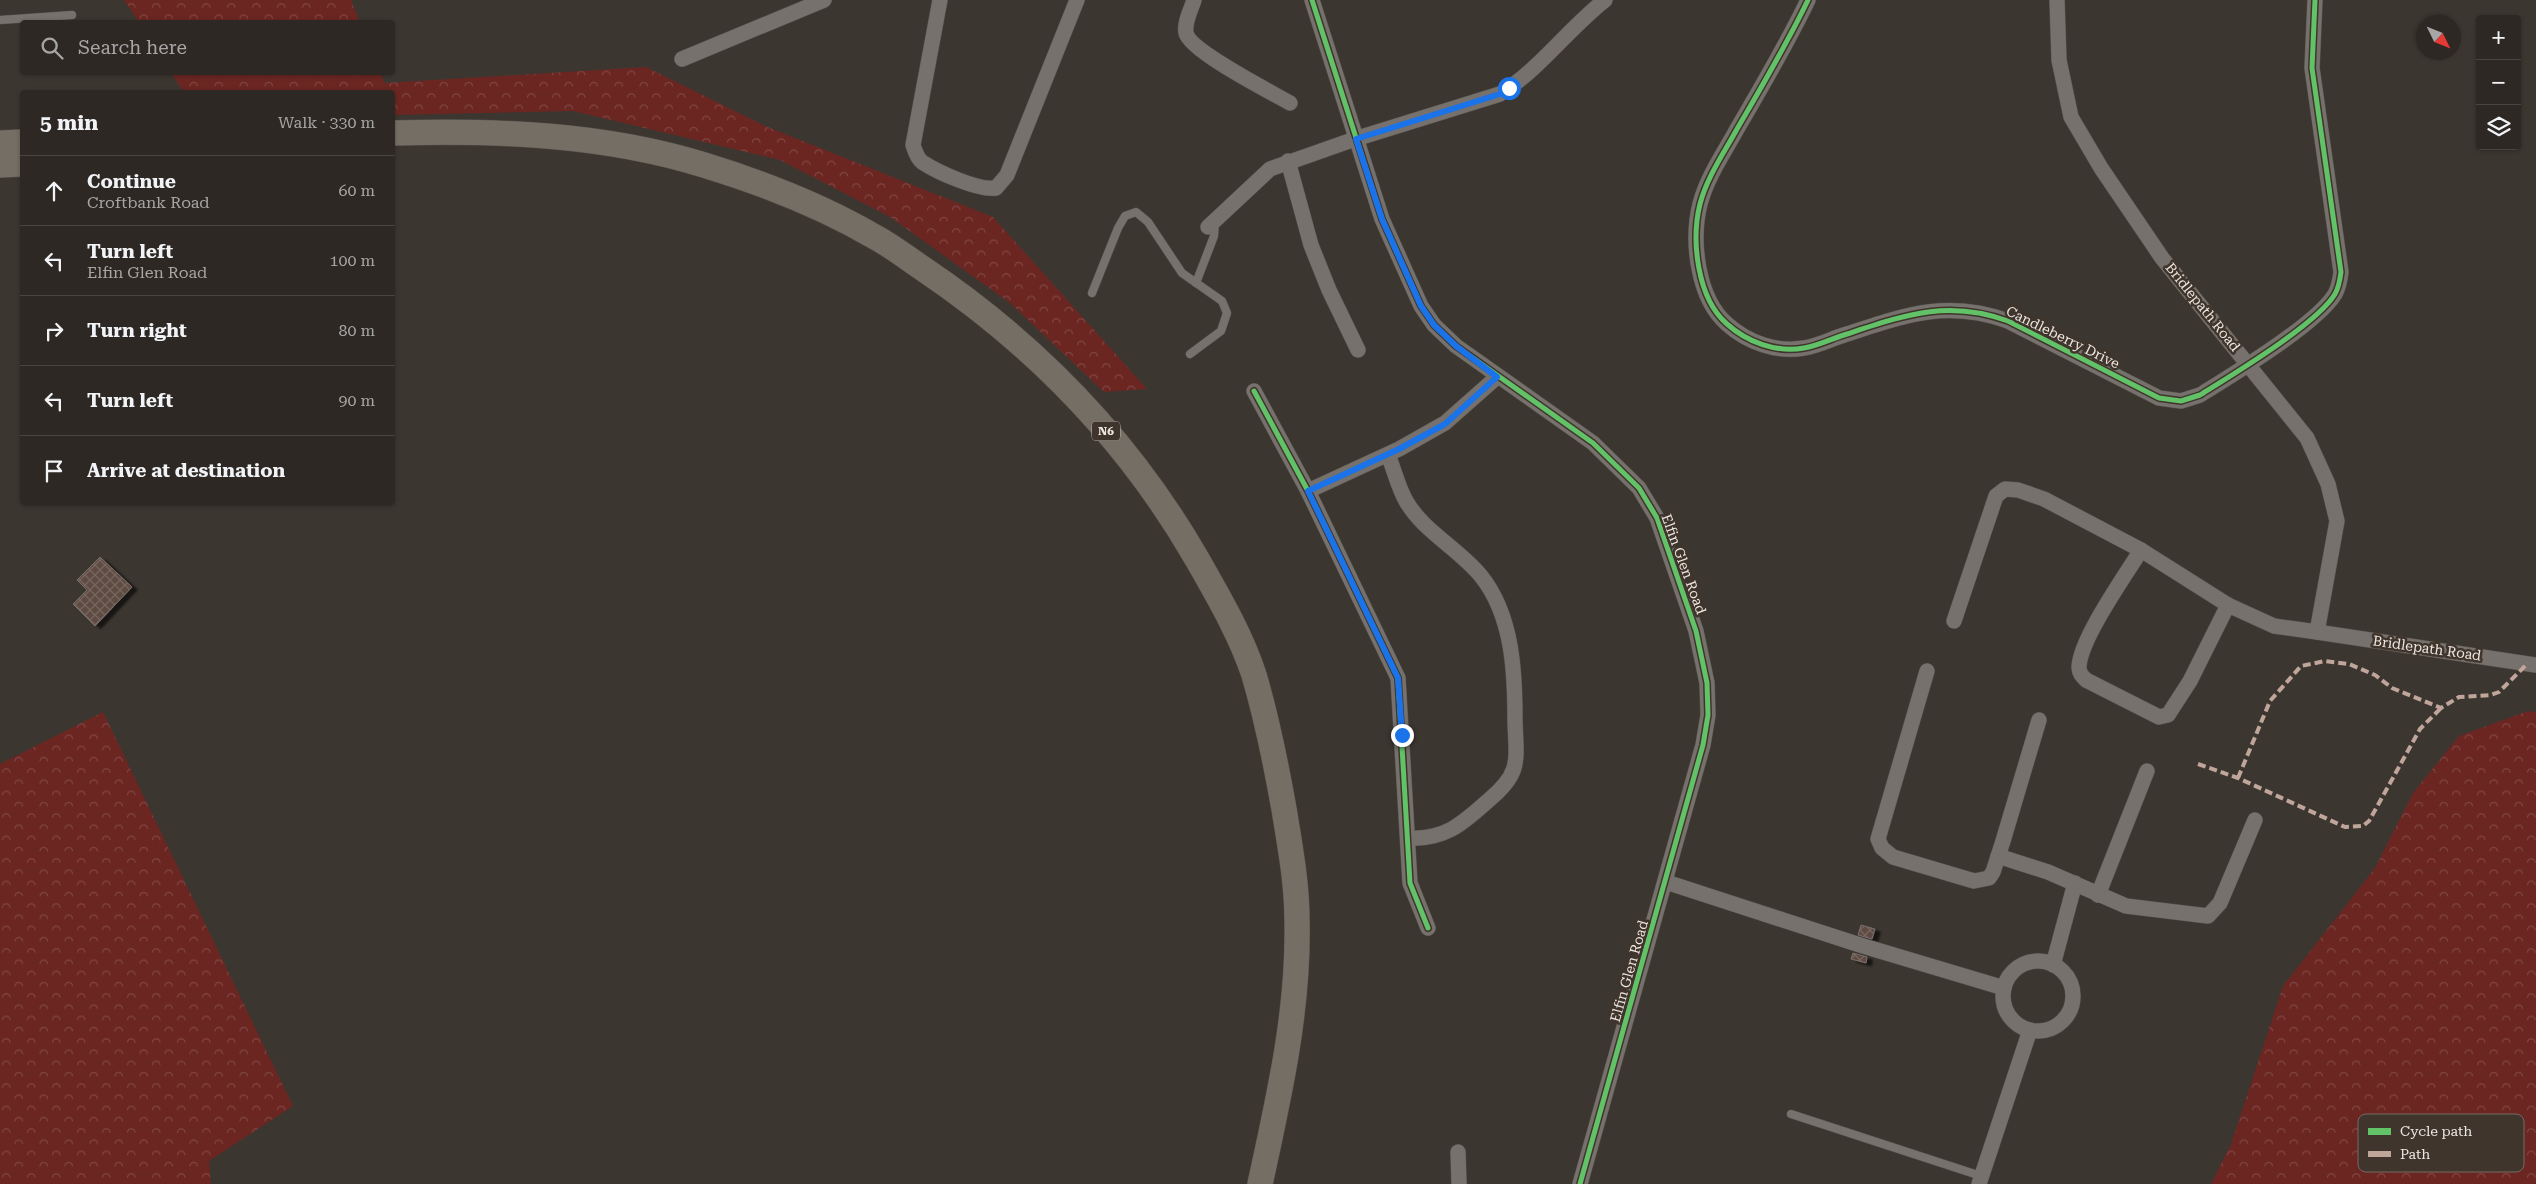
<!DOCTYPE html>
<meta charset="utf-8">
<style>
:root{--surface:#2d2824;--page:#393431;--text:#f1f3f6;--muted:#a7a6a6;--line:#484441}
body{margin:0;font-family:"Roboto Serif",serif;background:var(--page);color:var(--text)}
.controls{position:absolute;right:15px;top:15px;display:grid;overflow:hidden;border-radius:5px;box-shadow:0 1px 4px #0004}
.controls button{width:45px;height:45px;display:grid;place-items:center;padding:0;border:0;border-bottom:1px solid var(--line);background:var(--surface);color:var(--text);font:25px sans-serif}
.compass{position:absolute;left:2416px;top:15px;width:45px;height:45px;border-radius:50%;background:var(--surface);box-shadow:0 1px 4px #0004;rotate:133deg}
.stop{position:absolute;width:15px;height:15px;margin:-11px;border:4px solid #1a73e8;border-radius:50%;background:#fff}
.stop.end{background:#1a73e8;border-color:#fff;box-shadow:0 1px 5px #0008}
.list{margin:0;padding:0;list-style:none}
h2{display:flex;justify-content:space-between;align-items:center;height:65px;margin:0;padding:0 20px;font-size:21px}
h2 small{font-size:16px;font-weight:400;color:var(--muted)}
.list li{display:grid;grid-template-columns:32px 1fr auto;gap:15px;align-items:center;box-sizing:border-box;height:70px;padding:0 20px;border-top:1px solid var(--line)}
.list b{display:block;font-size:19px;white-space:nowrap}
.list p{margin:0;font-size:16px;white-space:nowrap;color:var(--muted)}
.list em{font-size:16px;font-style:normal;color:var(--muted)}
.icon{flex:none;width:28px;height:28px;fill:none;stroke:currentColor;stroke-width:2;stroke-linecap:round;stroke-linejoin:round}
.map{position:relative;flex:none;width:2536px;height:1184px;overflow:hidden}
.search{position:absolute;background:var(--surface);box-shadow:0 1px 4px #0004;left:20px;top:20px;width:375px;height:55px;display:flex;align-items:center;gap:12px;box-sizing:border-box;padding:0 18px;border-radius:5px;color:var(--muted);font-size:19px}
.panel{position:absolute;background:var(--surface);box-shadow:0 1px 4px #0004;left:20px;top:90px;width:375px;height:415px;border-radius:5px}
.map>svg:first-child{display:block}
.forest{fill:url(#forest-crowns)}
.building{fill:url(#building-cross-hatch);stroke:#76706c;filter:url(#shadow)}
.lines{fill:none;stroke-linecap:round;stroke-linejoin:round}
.service-casing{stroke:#57524d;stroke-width:9}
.minor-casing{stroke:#57524d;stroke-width:16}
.trunk-casing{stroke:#57524d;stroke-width:26}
.service{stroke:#76716c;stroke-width:8}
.minor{stroke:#76716c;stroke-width:15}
.trunk{stroke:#746e65;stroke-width:25}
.quiet{stroke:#c0a59a;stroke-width:4;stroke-dasharray:8 4;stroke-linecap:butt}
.cycleway-casing{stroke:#40352c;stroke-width:8}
.cycleway{stroke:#61c268;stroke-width:5}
.route{stroke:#1a73e8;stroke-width:6}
.labels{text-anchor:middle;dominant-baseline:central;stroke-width:5;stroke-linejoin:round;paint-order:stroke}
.shield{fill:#40352c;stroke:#b8b1aa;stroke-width:1}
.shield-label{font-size:12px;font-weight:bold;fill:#ece6e0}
.street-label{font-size:14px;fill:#ece6e0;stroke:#40352c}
.key{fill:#40352c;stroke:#746a62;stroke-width:1}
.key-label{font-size:14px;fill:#ece6e0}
</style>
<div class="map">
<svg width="2536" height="1184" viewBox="0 0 2536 1184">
<defs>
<pattern id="forest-crowns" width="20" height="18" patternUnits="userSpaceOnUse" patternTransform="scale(1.25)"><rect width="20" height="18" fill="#6b2622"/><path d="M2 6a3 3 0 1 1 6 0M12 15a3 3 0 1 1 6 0" fill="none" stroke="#804642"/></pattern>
<pattern id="building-cross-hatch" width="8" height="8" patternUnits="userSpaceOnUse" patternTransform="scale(1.25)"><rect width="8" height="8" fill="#5e4c43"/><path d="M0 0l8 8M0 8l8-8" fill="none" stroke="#75665e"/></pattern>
<filter id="shadow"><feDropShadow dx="5.5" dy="3" stdDeviation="1" flood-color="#0009"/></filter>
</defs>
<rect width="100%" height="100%" fill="#3c3630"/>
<!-- forest -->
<g class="forest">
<polygon points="124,0 351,0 360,22 139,22"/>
<polygon points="646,67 765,126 993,217 1147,389 1104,392 1010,303 890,217 780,160 573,111 393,115 392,92 184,92 171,73 380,72 385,83"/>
<polygon points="2528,711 2536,712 2536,1184 2211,1184 2231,1144 2283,986 2375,868 2413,793 2459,736"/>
<polygon points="103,712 293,1106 209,1161 211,1184 0,1184 0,764"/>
</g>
<!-- building -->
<g class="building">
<polygon points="100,557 132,587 95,626 73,604 87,590 77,580"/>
<polygon points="1861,925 1875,929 1872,939 1858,935"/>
<polygon points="1853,953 1867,957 1866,963 1851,959"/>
</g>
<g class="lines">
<defs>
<g id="service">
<polyline points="0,20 72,15"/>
<polyline points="1196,283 1214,236 1215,222"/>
<polyline points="1092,293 1118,228 1125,216 1136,212 1148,222 1182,273 1222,301 1227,313 1221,331 1190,354"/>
<polyline points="1791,1114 1981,1176"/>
</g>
<g id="minor">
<path d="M940 0 913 145C915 151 917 158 922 162 937 172 979 191 996 188L1007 175 1077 0"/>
<path d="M1194 0C1191 10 1184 22 1186 33 1190 51 1271 92 1290 103"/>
<polyline points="1312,0 1382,219 1421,306 1434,325 1456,346 1593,443 1639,488 1657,518 1696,631 1707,683 1708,715 1703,745 1580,1184"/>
<path d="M1808 0C1787 44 1762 86 1737 129 1724 153 1707 177 1700 204 1691 240 1697 298 1727 324 1747 342 1776 353 1804 348 1818 346 1833 338 1847 334 1905 315 1948 299 2008 321L2159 398 2181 401 2200 395C2232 375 2317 324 2335 294 2339 287 2340 280 2341 272L2312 68 2315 0"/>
<polyline points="2057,0 2059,60 2071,117 2101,168 2162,258 2307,438 2328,484 2337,521 2317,632 2536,665"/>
<polyline points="682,59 824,0"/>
<polyline points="1288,161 1311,245 1329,290 1358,350"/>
<path d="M1208 227 1270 169 1355 139 1500 94C1540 69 1568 29 1605 0"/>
<polyline points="1254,391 1308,491 1398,678 1410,883 1428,928"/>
<path d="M1388 455C1394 469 1398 487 1406 501 1423 531 1459 549 1481 576 1513 616 1515 673 1515 721 1516 760 1522 772 1490 799 1463 823 1446 840 1408 838"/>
<polyline points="1308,491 1399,449 1445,423 1497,377"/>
<path d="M2141 550C2125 576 2080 639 2079 667 2079 673 2082 676 2086 680L2159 717 2168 715 2190 681 2228 605"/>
<polyline points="1954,621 1996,496 2005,489 2018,490 2044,499 2141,550 2228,605 2274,626 2317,632"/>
<polyline points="1927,671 1878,839 1882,848 1893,857 1974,881 1989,878 1993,872 2003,841 2039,720"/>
<polyline points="1998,856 2048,872 2126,906 2208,916 2220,903 2255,820"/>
<polyline points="1666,882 1860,945 2004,988"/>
<polyline points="2098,895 2147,771"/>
<circle cx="2038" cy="996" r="35"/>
<polyline points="2053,965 2075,883"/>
<polyline points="1458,1152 1459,1184"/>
<polyline points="1979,1184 2030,1030"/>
</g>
<g id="trunk">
<path d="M392 133C497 130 604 134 704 165 763 183 822 206 875 237 892 246 907 258 922 268 1035 344 1129 441 1197 559 1218 596 1241 635 1254 675 1267 719 1276 764 1284 809 1290 846 1297 883 1297 921 1299 1010 1279 1097 1260 1184"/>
<polyline points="0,143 22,142"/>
<polyline points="0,165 22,164"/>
</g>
</defs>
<!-- service casing -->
<use href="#service" class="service-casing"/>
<!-- minor casing -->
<use href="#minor" class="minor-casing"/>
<!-- trunk casing -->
<use href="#trunk" class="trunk-casing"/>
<!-- service -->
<use href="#service" class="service"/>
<!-- minor -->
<use href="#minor" class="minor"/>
<!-- trunk -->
<use href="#trunk" class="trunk"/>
<!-- quiet -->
<g class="quiet">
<polyline points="2198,764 2238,778 2345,827 2363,826 2369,821 2420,729 2441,708"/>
<polyline points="2238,778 2270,701 2301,666 2325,661 2349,664 2375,675 2392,688 2441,708 2459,697 2491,695 2499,692 2528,663"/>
</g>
<defs>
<g id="cycleway">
<polyline points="1312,0 1382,219 1421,306 1434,325 1456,346 1593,443 1639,488 1657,518 1696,631 1707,683 1708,715 1703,745 1580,1184"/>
<path d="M1808 0C1787 44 1762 86 1737 129 1724 153 1707 177 1700 204 1691 240 1697 298 1727 324 1747 342 1776 353 1804 348 1818 346 1833 338 1847 334 1905 315 1948 299 2008 321L2159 398 2181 401 2200 395C2232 375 2317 324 2335 294 2339 287 2340 280 2341 272L2312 68 2315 0"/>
<polyline points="1254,391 1308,491 1398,678 1410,883 1428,928"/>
</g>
</defs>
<!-- cycleway casing -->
<use href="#cycleway" class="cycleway-casing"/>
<!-- cycleway -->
<use href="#cycleway" class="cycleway"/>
</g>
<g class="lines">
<!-- route -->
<polyline class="route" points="1402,735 1398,678 1308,491 1399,449 1445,424 1497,377 1456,346 1434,325 1421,306 1382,219 1356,139 1500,94 1509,88"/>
</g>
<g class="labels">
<!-- shield labels -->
<rect class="shield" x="1092" y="421.5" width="28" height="19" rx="4"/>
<g class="shield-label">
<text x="1106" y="431">N6</text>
</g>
<!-- street labels -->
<g class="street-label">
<text transform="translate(2203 307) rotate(51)">Bridlepath Road</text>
<text transform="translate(2063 337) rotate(26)">Candleberry Drive</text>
<text transform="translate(1684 564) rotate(70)">Elfin Glen Road</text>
<text transform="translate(2427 648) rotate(8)">Bridlepath Road</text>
<text transform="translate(1629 971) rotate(-74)">Elfin Glen Road</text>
</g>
</g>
<!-- legend -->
<rect x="2358" y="1114" width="166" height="58" rx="8" class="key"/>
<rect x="2368" y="1128" width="23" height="7" fill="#61c268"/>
<rect x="2368" y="1151" width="23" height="6" fill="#c0a59a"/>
<g class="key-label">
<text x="2400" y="1136">Cycle path</text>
<text x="2400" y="1159">Path</text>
</g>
</svg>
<div class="controls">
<button>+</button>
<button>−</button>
<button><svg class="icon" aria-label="layers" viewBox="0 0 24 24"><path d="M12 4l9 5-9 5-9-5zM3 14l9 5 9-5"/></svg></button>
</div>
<svg class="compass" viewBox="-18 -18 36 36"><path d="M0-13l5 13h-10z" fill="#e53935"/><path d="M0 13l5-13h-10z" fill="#a7a6a6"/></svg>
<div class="stop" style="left:1509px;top:88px"></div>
<div class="stop end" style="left:1402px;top:735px"></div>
<div class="search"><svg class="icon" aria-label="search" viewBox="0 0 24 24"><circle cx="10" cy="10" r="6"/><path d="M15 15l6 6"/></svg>Search here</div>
<section class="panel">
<h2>5 min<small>Walk · 330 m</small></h2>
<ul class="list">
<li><svg class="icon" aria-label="ahead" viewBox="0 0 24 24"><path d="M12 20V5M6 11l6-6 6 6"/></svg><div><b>Continue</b><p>Croftbank Road</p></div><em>60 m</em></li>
<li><svg class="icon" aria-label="left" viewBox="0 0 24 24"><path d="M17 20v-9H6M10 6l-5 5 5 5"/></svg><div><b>Turn left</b><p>Elfin Glen Road</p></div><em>100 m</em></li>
<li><svg class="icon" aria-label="right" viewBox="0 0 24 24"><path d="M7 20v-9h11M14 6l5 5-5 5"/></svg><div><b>Turn right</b></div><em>80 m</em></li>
<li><svg class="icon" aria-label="left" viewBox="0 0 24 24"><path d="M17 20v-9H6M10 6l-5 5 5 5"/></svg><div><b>Turn left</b></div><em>90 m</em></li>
<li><svg class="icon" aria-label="arrive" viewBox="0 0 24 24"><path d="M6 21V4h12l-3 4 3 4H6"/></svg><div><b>Arrive at destination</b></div></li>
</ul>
</section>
</div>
